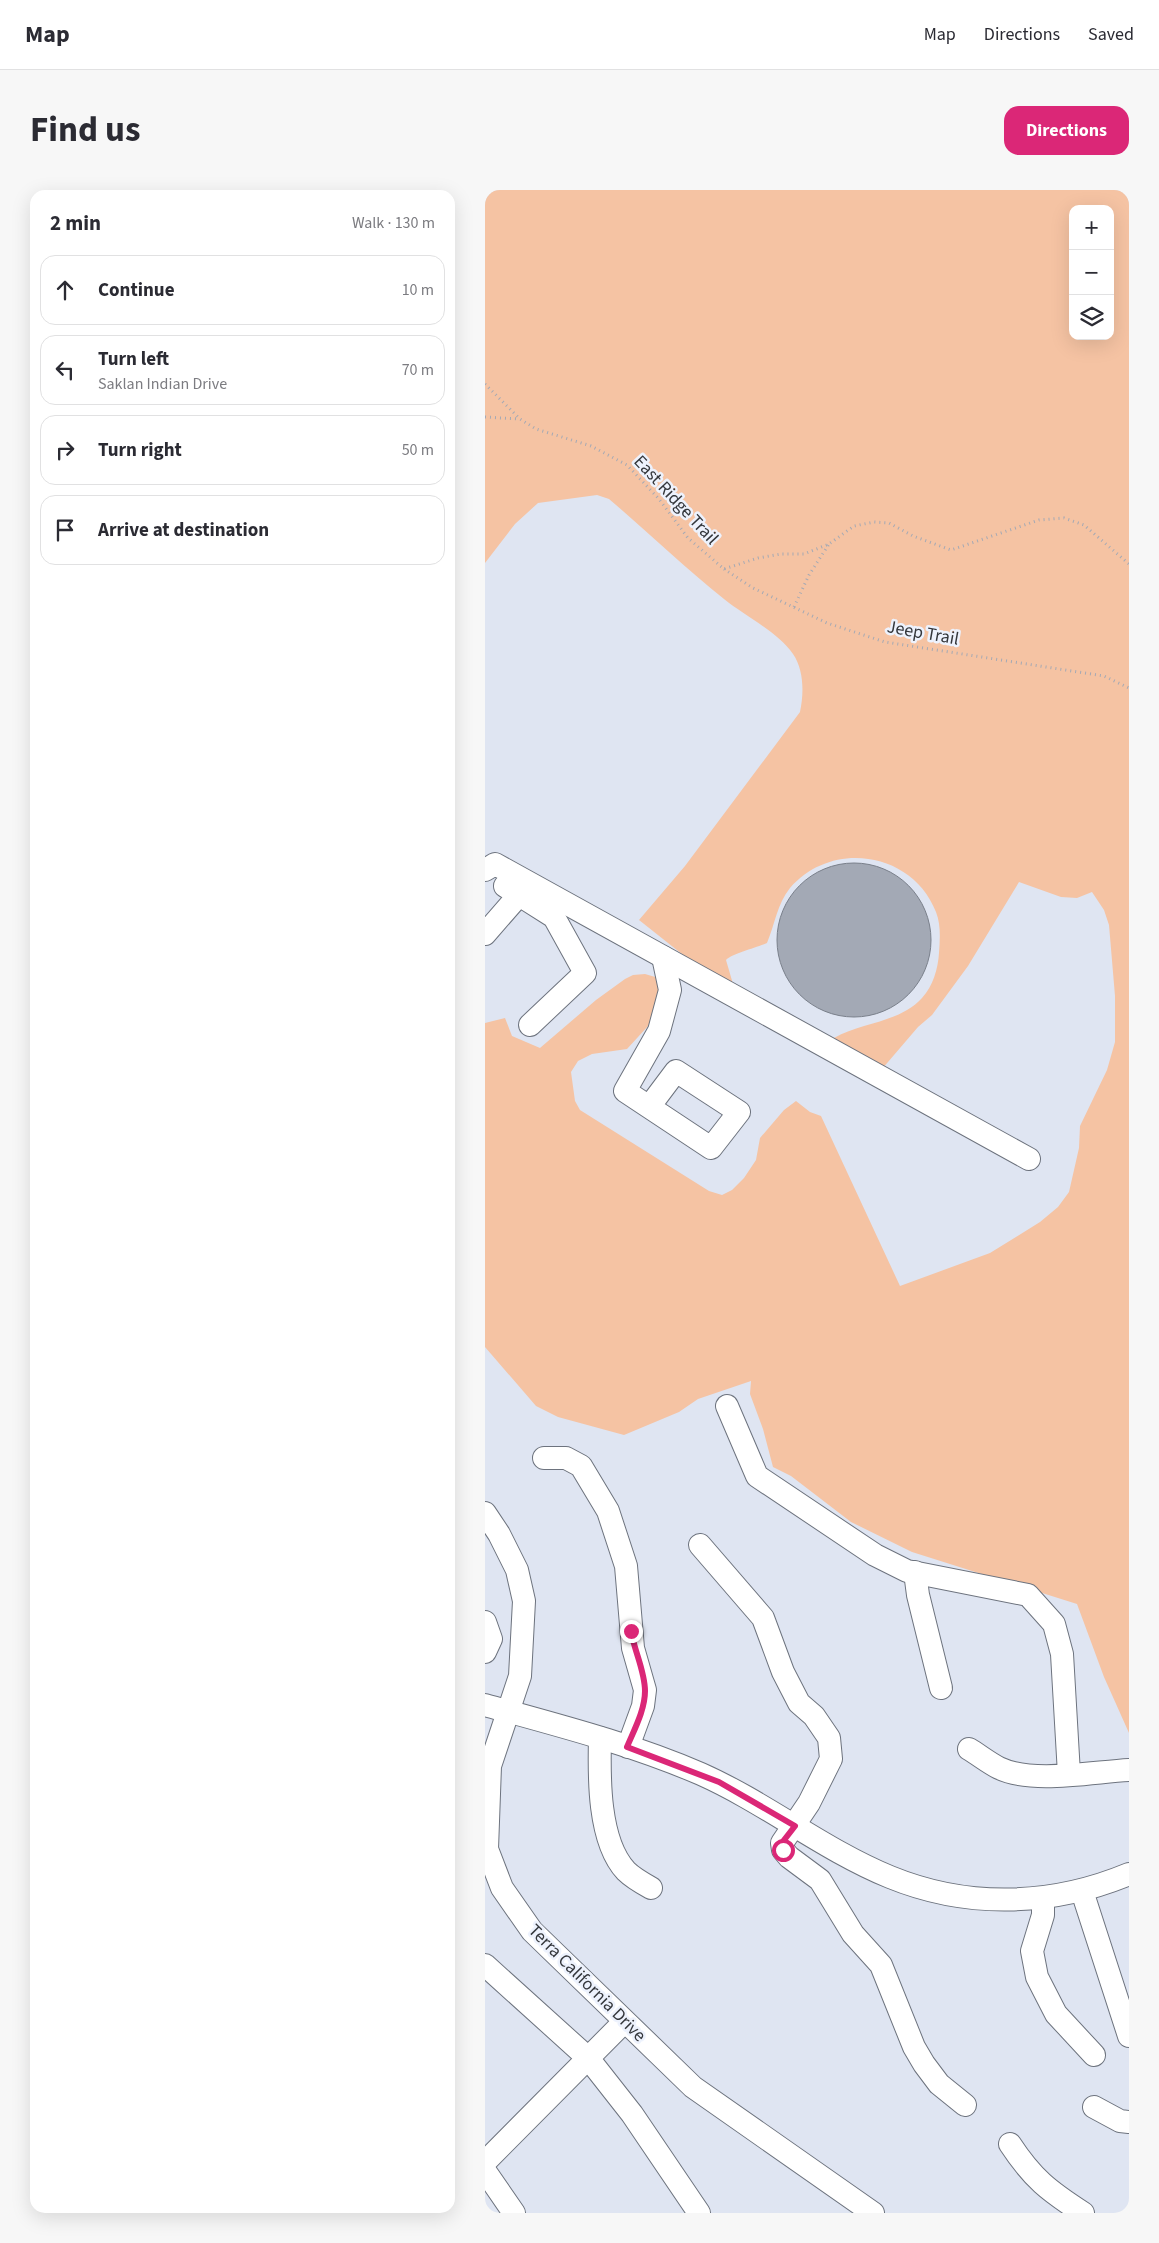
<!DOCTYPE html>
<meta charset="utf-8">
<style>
:root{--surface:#fff;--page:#f7f7f7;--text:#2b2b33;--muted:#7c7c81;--line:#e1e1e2;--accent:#db2777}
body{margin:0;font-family:"Source Sans 3",sans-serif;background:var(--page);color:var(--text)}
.controls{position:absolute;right:15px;top:15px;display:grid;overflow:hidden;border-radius:10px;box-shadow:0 5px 20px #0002}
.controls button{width:45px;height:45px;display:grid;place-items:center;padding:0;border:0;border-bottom:1px solid var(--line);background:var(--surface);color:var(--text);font:25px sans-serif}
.stop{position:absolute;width:15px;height:15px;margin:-11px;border:4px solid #db2777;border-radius:50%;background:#fff}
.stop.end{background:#db2777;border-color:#fff;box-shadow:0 1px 5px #0008}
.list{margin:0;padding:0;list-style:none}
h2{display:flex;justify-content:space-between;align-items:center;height:65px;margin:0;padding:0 20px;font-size:21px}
h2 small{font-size:16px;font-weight:400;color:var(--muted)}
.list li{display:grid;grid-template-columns:32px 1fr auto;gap:15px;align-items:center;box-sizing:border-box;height:70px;margin:0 10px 10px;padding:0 10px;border:1px solid var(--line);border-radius:15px}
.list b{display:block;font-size:19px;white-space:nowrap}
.list p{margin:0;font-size:16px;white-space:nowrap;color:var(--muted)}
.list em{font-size:16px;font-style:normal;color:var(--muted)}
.icon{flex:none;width:28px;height:28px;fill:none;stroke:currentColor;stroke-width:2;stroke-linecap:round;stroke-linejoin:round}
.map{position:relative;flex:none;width:644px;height:2023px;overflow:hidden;border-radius:15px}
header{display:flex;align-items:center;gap:30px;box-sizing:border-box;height:70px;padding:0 25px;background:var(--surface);border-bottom:1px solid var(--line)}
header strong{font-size:24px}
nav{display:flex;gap:28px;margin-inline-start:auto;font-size:18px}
.intro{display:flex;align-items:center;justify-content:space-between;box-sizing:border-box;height:120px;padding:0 30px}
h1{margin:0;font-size:35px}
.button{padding:12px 22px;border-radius:15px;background:var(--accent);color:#fff;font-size:18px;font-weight:700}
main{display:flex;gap:30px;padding:0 30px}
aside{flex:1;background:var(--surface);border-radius:15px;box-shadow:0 5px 20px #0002}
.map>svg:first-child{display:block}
.green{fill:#f5c3a3;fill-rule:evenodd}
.building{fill:#a3a9b5;stroke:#7a808b}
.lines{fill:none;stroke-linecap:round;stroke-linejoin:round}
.minor-casing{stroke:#6d737e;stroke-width:24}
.path{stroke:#a4a9b4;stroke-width:3;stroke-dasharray:1 4;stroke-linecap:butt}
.minor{stroke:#fff;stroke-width:22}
.route{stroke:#db2777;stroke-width:6}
.labels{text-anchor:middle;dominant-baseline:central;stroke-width:5;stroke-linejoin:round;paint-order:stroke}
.street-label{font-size:18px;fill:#34373c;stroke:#edf2fd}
</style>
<header>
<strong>Map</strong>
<nav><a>Map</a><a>Directions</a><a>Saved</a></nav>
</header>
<div class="intro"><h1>Find us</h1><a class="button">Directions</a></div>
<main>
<aside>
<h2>2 min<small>Walk · 130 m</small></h2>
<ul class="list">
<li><svg class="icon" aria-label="ahead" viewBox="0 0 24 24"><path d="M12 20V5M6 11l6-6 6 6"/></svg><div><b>Continue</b></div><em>10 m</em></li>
<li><svg class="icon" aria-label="left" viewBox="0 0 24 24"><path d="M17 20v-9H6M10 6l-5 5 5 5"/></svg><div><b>Turn left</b><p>Saklan Indian Drive</p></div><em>70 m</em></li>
<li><svg class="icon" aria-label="right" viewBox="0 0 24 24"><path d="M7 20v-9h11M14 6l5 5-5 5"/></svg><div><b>Turn right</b></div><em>50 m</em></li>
<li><svg class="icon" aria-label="arrive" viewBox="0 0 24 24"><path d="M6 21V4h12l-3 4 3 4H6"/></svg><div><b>Arrive at destination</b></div></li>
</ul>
</aside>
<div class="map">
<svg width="644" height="2023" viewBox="0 0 644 2023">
<rect width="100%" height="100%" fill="#dfe5f2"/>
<!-- green -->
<path class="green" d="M0 0H644V1543L619 1487 592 1414 427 1362 366 1332 306 1286 288 1277 278 1239 265 1204 266 1191 213 1209 194 1222 139 1245 73 1227 51 1216 0 1157V833L20 828 27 846 55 858 111 810 140 789 148 785 160 784 177 789 164 835 142 859 107 864 93 871 86 882 90 911 95 920 224 1001 237 1005 247 1000 259 988 271 970 275 948 299 920 311 911 325 922 336 926 415 1096 505 1063 555 1032 573 1017 584 1002 594 958 595 936 622 880 630 852V806L624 735 619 720 607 702 592 708 576 707 534 692 483 776 447 825 433 837 397 879 349 848C377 832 414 833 437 808 448 796 453 779 454 763 455 749 456 735 451 722 428 662 347 649 305 698 292 714 290 734 282 753 271 758 248 763 241 770L248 794 207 772 154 730 200 676 315 522C319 503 319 480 308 464 293 442 260 426 239 409 199 377 163 342 124 309L112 305 53 313 30 334 0 373ZM588 19H625V146H588Z"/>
<!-- building -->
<circle class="building" cx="369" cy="750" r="77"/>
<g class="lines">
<defs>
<g id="minor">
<polyline points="0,680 10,674 544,969"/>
<polyline points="20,696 69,727 100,783 45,835"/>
<polyline points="0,744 34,705"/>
<polyline points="164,917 191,881 254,922 226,958 140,901 174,841 185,800 178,767"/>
<polyline points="242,1216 272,1286 390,1365 422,1381 543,1405 569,1434 577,1464 584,1584"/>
<polyline points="59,1268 81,1268 96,1276 123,1321 141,1376 148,1458 160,1500 158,1516 143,1557"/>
<polyline points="0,1323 14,1344 32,1380 39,1411 35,1486 5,1576 2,1659 17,1698 47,1741 208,1897 388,2023"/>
<polyline points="215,1355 278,1428 298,1482 314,1513 329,1526 344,1548 346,1569 324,1613 297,1653 298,1660 304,1667 335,1690 368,1744 396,1775 429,1857 439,1874 454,1894 480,1915"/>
<polyline points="430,1382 433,1405 456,1498"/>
<polyline points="0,1432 6,1449 0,1462"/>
<path d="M0 1515C72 1535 147 1554 216 1584 281 1613 339 1660 405 1687 483 1719 567 1716 644 1684"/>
<path d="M115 1548C114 1586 113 1651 141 1681 148 1688 157 1693 166 1698"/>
<path d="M484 1559C494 1565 504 1573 514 1578 547 1594 607 1582 644 1580"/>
<polyline points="597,1701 644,1846"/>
<polyline points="558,1709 558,1725 547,1761 552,1787 571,1824 609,1865"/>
<polyline points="0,1775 103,1868 147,1924 214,2023"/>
<polyline points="609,1917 635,1931 644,1932"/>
<path d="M525 1954C548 1989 564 2001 598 2023"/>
<polyline points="0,1972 139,1832"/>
<polyline points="0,1981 29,2023"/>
</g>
</defs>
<!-- minor casing -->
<use href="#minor" class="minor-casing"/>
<!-- path -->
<g class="path">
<polyline points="0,194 35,229 51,239 106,256 142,275 174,309 203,348 239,379 273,368 296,364 319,364 344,354 369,336 389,332 404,333 428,346 466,360 554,330 579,328 599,335 644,374"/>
<polyline points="0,227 34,229"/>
<polyline points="239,379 268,398 342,433 400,452 619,486 644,498"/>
<polyline points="309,417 324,385 344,354"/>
</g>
<!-- minor -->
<use href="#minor" class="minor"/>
</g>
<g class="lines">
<!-- route -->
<path class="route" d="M146 1441C149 1460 160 1481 160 1501 160 1520 149 1540 142 1557L234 1592 310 1636 296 1654 298 1660"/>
</g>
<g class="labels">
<!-- street labels -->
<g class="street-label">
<text transform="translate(191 310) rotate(47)">East Ridge Trail</text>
<text transform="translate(438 443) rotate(10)">Jeep Trail</text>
<text transform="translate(102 1793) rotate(45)">Terra California Drive</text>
</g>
</g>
</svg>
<div class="controls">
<button>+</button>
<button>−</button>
<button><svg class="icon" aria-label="layers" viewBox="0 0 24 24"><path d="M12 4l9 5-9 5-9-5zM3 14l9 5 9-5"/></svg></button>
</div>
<div class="stop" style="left:298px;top:1660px"></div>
<div class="stop end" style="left:146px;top:1441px"></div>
</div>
</main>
